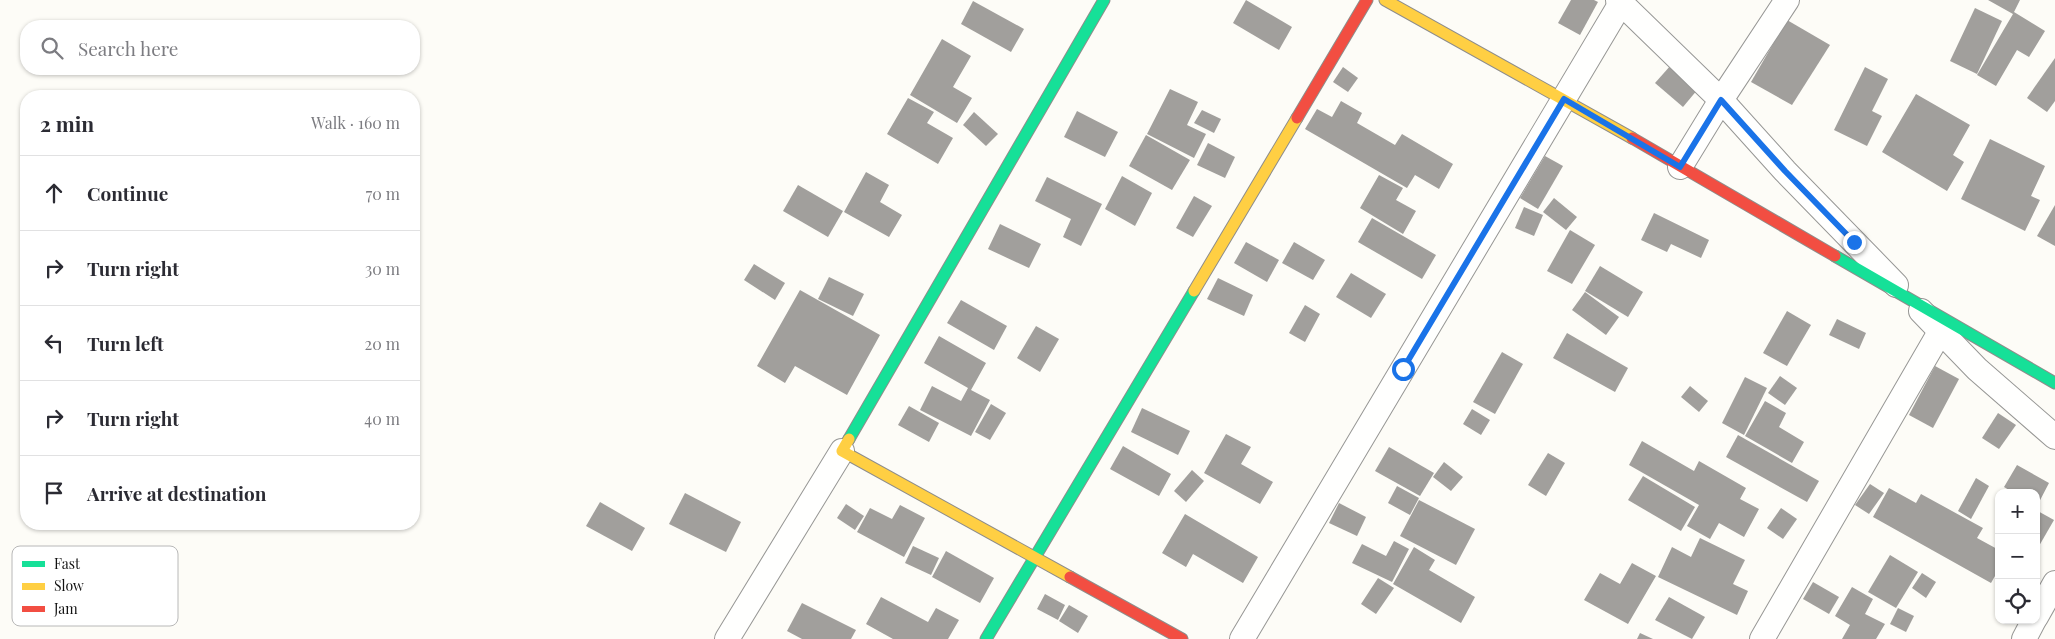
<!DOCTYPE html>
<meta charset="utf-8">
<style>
:root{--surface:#fff;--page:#f7f7f7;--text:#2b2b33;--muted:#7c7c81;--line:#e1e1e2}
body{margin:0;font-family:"Playfair Display",serif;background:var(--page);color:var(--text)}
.controls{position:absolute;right:15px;bottom:15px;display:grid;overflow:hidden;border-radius:10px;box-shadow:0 1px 4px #0004}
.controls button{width:45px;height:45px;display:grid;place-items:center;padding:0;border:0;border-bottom:1px solid var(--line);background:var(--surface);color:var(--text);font:25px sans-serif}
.stop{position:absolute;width:15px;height:15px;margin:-11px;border:4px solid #1a73e8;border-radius:50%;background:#fff}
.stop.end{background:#1a73e8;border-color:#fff;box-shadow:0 1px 5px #0008}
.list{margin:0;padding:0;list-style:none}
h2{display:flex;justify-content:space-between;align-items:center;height:65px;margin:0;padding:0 20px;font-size:21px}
h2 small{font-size:16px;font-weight:400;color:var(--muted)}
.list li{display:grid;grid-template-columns:32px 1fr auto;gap:15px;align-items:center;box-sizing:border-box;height:75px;padding:0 20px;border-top:1px solid var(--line)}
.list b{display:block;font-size:19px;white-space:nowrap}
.list em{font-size:16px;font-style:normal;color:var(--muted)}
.icon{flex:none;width:28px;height:28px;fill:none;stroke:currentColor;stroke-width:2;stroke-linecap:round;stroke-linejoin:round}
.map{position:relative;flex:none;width:2055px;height:639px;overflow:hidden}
.search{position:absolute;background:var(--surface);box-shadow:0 1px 4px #0004;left:20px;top:20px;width:400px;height:55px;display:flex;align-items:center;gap:12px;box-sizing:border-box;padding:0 18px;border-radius:20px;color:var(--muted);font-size:19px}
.panel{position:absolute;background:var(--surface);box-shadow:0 1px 4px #0004;left:20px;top:90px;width:400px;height:440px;border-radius:20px}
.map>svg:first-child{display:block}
.building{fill:#a19f9c}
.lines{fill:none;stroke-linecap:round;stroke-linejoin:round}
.street-casing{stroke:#979795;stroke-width:26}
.fast-casing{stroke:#8e8d8b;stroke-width:13}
.slow-casing{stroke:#8e8d8b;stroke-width:13}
.jam-casing{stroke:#8e8d8b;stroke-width:13}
.street{stroke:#fffffe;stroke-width:24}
.fast{stroke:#16e098;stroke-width:11}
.slow{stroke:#ffcf43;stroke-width:11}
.jam{stroke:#f24e42;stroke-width:11}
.route{stroke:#1a73e8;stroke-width:6}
.key{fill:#fff;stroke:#b8b8b8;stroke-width:1}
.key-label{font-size:14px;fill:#111}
</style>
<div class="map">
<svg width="2055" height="639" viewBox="0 0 2055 639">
<rect width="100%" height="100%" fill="#fdfcf7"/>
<!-- building -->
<g class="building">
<polygon points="1246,0 1292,27 1279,50 1233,23"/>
<polygon points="1571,0 1594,0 1598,2 1580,35 1558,23"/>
<polygon points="1988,0 2020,0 2014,12 2045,31 2029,57 2017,50 1996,86 1977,75 2013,14"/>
<polygon points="973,1 1024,29 1011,52 961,24"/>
<polygon points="1975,8 2002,21 1977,74 1950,61"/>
<polygon points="1787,20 1830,45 1792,105 1751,82"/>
<polygon points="942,39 971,56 953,87 972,98 957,123 910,95"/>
<polygon points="2055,58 2055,101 2047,112 2027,98"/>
<polygon points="1671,65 1698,89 1683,107 1655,83"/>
<polygon points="1343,67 1358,78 1348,92 1333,82"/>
<polygon points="1865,67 1888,79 1872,111 1882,116 1867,146 1834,130"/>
<polygon points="1170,89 1198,102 1187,125 1206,134 1194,158 1147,134"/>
<polygon points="1916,94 1970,125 1953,155 1964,162 1947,191 1882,152"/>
<polygon points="908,98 934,112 927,123 953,138 938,164 887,134"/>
<polygon points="1341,101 1362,113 1357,123 1395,145 1402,134 1453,164 1439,189 1415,175 1407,188 1305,129 1317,109 1332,117"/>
<polygon points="1202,110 1221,119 1214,133 1194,123"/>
<polygon points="1077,111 1118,132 1105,157 1064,137"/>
<polygon points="974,112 998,134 986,146 963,125"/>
<polygon points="1146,135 1190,160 1172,190 1129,166"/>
<polygon points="1990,139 2045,166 2031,196 2040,200 2025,231 1961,199"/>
<polygon points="1208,143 1235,157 1225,178 1197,165"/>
<polygon points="1545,156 1563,166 1538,209 1520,198"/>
<polygon points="866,172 889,185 880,202 902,215 889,237 844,212"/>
<polygon points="1379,175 1403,188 1396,200 1416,211 1403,234 1360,208"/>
<polygon points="1122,176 1152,193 1135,226 1105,209"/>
<polygon points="1047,177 1102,204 1081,246 1063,237 1071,219 1035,201"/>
<polygon points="798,185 843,211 828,237 783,211"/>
<polygon points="1194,196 1212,206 1193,237 1176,228"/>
<polygon points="1554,198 1577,217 1566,230 1543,212"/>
<polygon points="2055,205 2055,246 2037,236"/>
<polygon points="1524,207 1543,215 1534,236 1515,228"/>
<polygon points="1654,213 1709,240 1701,258 1671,244 1667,252 1641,240"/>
<polygon points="1372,218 1436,255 1422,279 1358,242"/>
<polygon points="1000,224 1041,244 1029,268 988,249"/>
<polygon points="1570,230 1595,245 1572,284 1547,271"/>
<polygon points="1246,242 1279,260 1267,282 1234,263"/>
<polygon points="1294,242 1325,260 1313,280 1282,263"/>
<polygon points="754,264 785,283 775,300 744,280"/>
<polygon points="1600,266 1643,292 1628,317 1585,291"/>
<polygon points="1351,273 1386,294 1371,318 1336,297"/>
<polygon points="829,277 864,294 853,316 818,299"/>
<polygon points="1218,278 1253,295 1244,316 1207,299"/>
<polygon points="800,290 880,335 847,395 795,366 785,383 757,366"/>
<polygon points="1585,292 1619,317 1606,335 1572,310"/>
<polygon points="961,300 1007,326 994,350 947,323"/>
<polygon points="1305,305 1320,314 1305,342 1289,333"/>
<polygon points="1787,311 1811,325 1787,366 1763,353"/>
<polygon points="1837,319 1866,333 1859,349 1829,335"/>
<polygon points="1036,326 1059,339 1040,372 1017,358"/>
<polygon points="1567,333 1628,368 1615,392 1553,358"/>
<polygon points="939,336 986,363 971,390 990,400 971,436 920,410 932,386 961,401 968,388 924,363"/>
<polygon points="1502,352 1523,364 1495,414 1473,402"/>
<polygon points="1935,366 1959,379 1933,428 1909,415"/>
<polygon points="1780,376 1797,388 1785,405 1768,393"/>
<polygon points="1745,377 1767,388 1744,435 1722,423"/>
<polygon points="1690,386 1708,401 1699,412 1681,397"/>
<polygon points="1765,401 1786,413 1779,427 1804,442 1792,463 1745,436"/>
<polygon points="991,404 1006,413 990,440 975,432"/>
<polygon points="909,406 939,423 929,442 898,425"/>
<polygon points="1142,408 1190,431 1178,455 1131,432"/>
<polygon points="1472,409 1490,420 1481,435 1463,424"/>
<polygon points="1998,413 2016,425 1999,449 1982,438"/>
<polygon points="1226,434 1251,447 1241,464 1273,482 1260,504 1204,473"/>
<polygon points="1738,435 1819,481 1807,502 1726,457"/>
<polygon points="1642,441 1694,471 1699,461 1746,488 1740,499 1759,509 1744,537 1719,523 1710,539 1687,526 1699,505 1629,465"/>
<polygon points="1123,446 1171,474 1159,496 1110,469"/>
<polygon points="1389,447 1434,473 1420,496 1375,471"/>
<polygon points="1548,453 1565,463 1546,496 1528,485"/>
<polygon points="1444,462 1463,477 1451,491 1433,477"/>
<polygon points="2017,465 2049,483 2036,508 2036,493 2014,493 2004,487"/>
<polygon points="1192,470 1204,481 1186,502 1174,491"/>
<polygon points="1643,476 1695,507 1681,531 1628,500"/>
<polygon points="1976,478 1989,486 1971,519 1958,511"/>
<polygon points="1870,484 1884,493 1869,514 1855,505"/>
<polygon points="1397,486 1419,498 1410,515 1388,503"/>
<polygon points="1889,488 1916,503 1921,494 1983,528 1977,538 1999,550 1999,569 1991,583 1873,517"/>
<polygon points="685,493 741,522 726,552 669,524"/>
<polygon points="1419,500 1475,529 1456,565 1400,536"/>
<polygon points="600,502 645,528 632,551 586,526"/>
<polygon points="1339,503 1366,517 1357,536 1329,523"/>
<polygon points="846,504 864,516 855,530 837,518"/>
<polygon points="900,505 925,518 904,557 857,532 870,508 892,519"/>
<polygon points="1781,508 1797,519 1783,539 1767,528"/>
<polygon points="2036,510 2054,520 2039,546 2036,545"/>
<polygon points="1185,514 1258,557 1243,583 1193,554 1186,567 1162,553"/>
<polygon points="1700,538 1745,560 1733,584 1748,591 1737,615 1658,577 1672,547 1691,557"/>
<polygon points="1394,541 1409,549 1392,582 1352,563 1362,544 1386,556"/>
<polygon points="913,546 939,558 931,575 905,563"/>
<polygon points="1414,547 1435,560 1429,570 1475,597 1461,623 1393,584"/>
<polygon points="946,551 994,578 980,603 932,577"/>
<polygon points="1890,555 1918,572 1896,608 1868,592"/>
<polygon points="1632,563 1656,576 1628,624 1584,600 1600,573 1620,584"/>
<polygon points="1922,573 1936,582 1926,598 1912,588"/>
<polygon points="1378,578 1394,588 1376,614 1361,604"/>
<polygon points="1813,582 1839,597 1829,614 1803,599"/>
<polygon points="1852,587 1873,599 1865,614 1885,624 1876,639 1842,639 1850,625 1835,616"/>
<polygon points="1045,594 1065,605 1058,620 1037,609"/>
<polygon points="881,597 928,622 936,608 959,620 948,639 893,639 866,624"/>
<polygon points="1669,597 1705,617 1692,639 1655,620"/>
<polygon points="802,603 856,630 851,639 802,639 787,631"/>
<polygon points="1069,605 1088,616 1078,633 1059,621"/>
<polygon points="1898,608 1914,616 1906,632 1890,624"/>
<polygon points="1640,633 1653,639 1637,639"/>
</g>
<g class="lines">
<defs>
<g id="street">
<polyline points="1618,0 1721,100 1785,171 1896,285"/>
<polyline points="1680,167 1721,100 1787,0"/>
<polyline points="1921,311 1977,369 2055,437"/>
<polyline points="2036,617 2055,583"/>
<polyline points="727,639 842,451"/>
<polyline points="1242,639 1621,3"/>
<polyline points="1762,639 1940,332"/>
<polyline points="2024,639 2034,620"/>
</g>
<g id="fast">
<polyline points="1835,256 2055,383"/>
<polyline points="849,439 1104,0"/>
<polyline points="986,639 1194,291"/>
</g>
<g id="slow">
<polyline points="1385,0 1632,138"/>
<polyline points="1194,291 1297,118"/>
<polyline points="849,439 842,451 1070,577"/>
</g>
<g id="jam">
<polyline points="1297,118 1367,0"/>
<polyline points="1632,138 1835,256"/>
<polyline points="1070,577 1182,639"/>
</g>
</defs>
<!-- street casing -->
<use href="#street" class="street-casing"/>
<!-- fast casing -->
<use href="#fast" class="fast-casing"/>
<!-- slow casing -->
<use href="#slow" class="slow-casing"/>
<!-- jam casing -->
<use href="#jam" class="jam-casing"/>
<!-- street -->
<use href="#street" class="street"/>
<!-- fast -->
<use href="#fast" class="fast"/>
<!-- slow -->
<use href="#slow" class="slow"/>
<!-- jam -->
<use href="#jam" class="jam"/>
</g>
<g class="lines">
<!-- route -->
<polyline class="route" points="1403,369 1564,99 1680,167 1721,100 1785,171 1854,242"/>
</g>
<!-- legend -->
<rect x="12" y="546" width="166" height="80" rx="8" class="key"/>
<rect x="22" y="561" width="23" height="6" fill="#16e098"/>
<rect x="22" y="583" width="23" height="7" fill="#ffcf43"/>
<rect x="22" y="606" width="23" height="6" fill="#f24e42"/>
<g class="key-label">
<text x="54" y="569">Fast</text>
<text x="54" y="591">Slow</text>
<text x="54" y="614">Jam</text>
</g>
</svg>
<div class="controls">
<button>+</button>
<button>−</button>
<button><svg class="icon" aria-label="locate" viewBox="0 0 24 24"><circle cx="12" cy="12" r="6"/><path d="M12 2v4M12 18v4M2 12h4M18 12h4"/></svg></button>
</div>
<div class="stop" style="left:1403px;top:369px"></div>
<div class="stop end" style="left:1854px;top:242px"></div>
<div class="search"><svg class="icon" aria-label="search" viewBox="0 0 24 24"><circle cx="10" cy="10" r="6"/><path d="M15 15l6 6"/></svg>Search here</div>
<section class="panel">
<h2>2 min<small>Walk · 160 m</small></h2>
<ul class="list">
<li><svg class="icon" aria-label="ahead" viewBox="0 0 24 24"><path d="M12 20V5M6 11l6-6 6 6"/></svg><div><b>Continue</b></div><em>70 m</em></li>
<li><svg class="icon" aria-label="right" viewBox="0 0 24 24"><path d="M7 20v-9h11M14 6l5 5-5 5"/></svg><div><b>Turn right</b></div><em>30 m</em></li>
<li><svg class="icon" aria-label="left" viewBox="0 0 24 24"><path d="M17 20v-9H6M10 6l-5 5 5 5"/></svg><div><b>Turn left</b></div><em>20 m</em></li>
<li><svg class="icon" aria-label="right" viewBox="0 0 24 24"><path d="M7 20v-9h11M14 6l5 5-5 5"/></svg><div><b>Turn right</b></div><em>40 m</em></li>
<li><svg class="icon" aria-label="arrive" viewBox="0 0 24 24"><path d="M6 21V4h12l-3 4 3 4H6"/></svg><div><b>Arrive at destination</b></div></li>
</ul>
</section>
</div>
